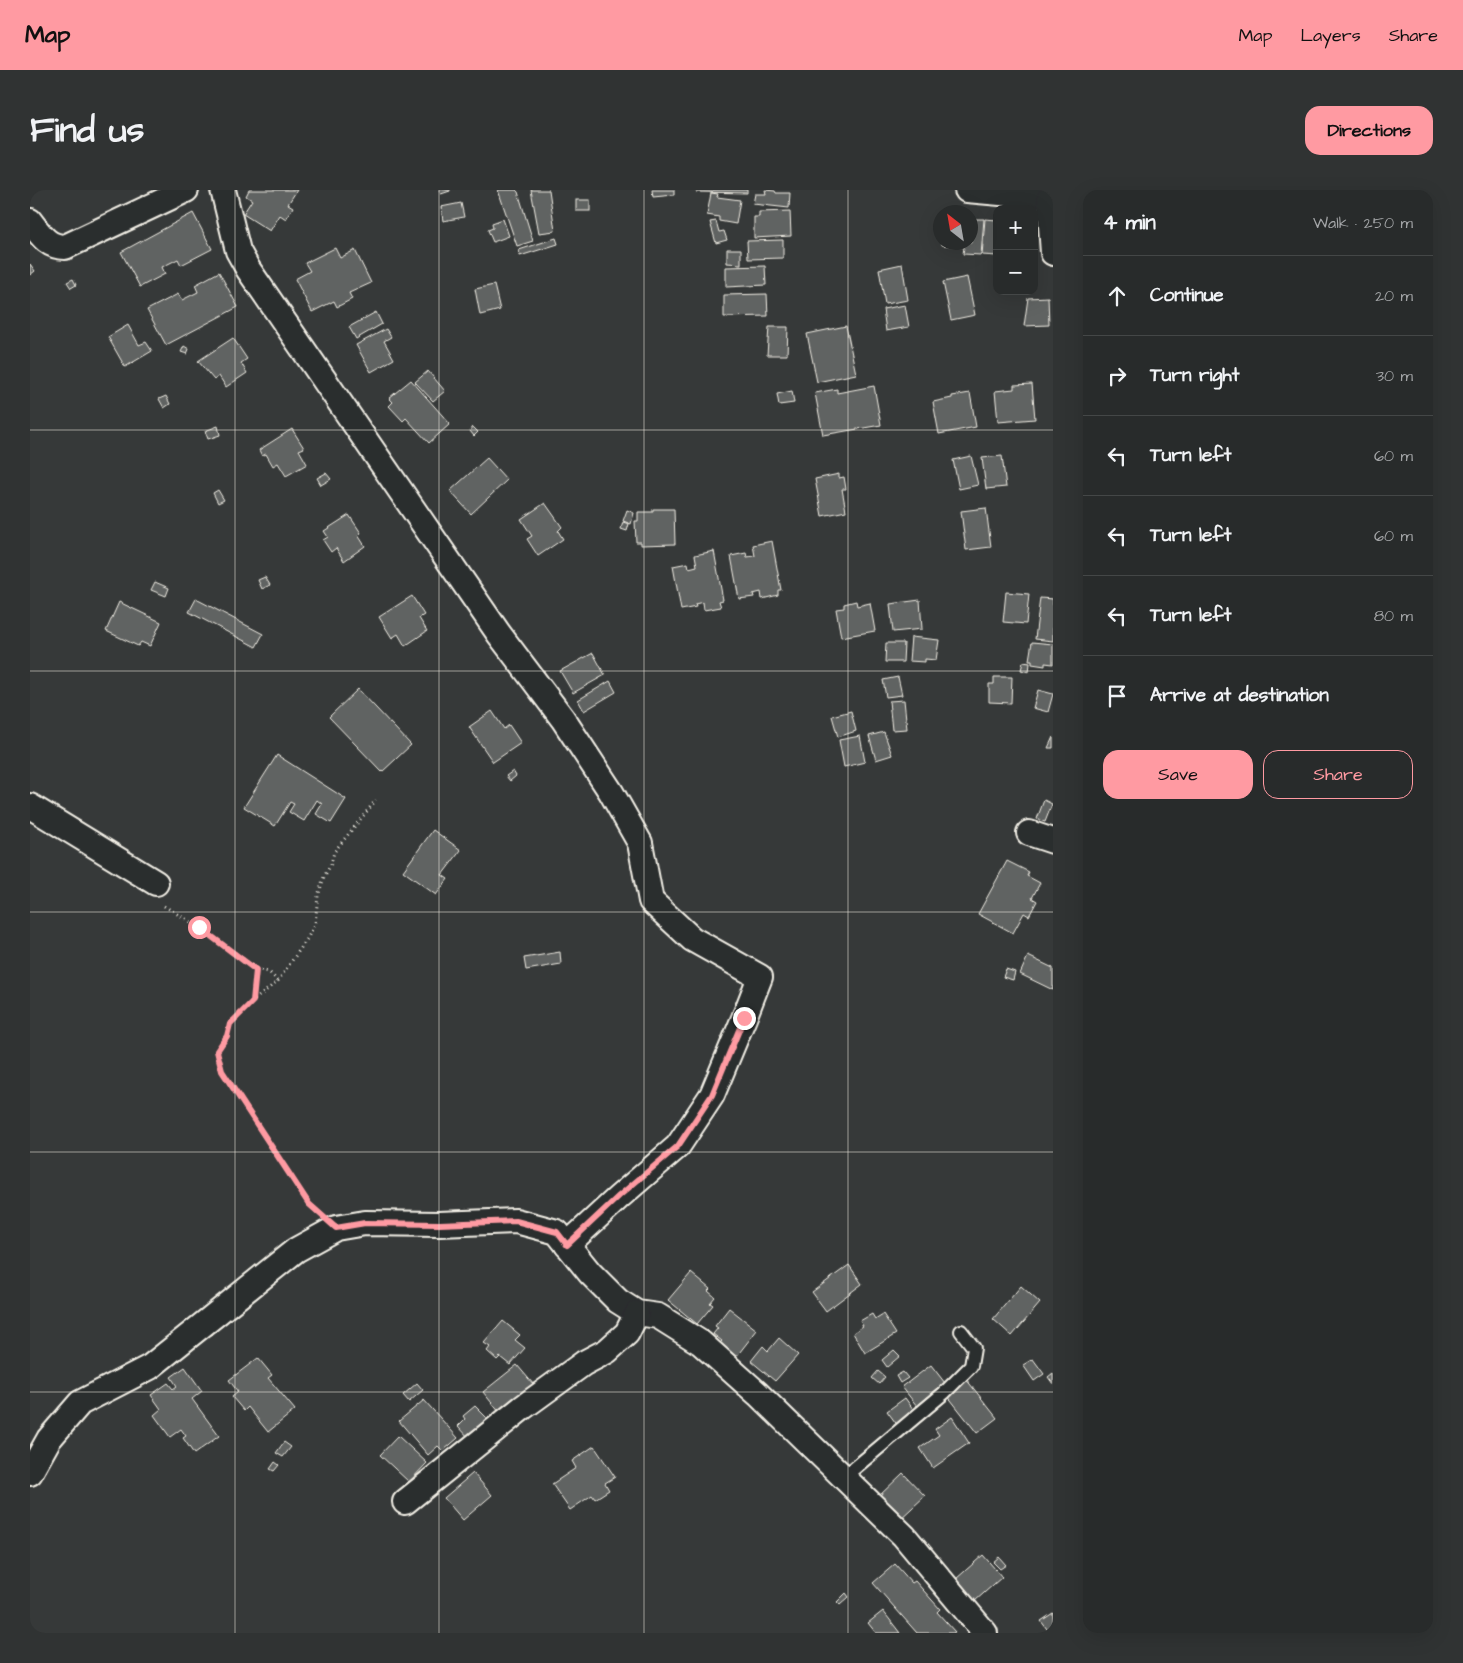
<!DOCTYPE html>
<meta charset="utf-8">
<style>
:root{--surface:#282b2b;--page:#303333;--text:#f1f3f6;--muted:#a5a7a9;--line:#444747;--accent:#ff9aa2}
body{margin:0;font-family:"Architects Daughter",sans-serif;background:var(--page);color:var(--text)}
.controls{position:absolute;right:15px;top:15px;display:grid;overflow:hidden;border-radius:10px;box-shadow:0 5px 20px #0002}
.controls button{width:45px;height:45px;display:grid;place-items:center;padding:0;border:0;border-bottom:1px solid var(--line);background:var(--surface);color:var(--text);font:25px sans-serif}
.compass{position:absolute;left:903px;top:15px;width:45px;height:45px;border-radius:50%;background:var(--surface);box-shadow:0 5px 20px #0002;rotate:329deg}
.stop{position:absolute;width:15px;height:15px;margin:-11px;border:4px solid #ff9aa2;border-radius:50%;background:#fff}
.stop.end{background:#ff9aa2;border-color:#fff;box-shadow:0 1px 5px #0008}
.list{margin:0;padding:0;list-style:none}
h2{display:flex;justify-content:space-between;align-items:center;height:65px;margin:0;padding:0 20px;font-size:21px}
h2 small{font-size:16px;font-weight:400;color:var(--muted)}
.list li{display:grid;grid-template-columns:32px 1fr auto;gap:15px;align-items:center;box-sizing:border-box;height:80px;padding:0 20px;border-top:1px solid var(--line)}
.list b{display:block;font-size:19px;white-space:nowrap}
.list em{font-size:16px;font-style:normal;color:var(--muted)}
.actions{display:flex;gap:10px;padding:15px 20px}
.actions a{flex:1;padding:11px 0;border:1px solid var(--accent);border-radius:15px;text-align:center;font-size:18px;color:var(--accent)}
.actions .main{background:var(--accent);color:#111}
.icon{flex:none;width:28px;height:28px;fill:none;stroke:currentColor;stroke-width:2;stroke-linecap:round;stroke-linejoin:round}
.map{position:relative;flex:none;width:1023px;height:1443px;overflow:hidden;border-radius:15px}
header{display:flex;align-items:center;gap:30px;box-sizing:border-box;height:70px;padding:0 25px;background:var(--accent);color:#111}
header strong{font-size:24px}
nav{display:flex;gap:28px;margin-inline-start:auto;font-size:18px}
.intro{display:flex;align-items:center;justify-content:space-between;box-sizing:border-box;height:120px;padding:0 30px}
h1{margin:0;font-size:35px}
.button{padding:12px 22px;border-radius:15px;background:var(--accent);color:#111;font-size:18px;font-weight:700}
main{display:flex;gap:30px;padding:0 30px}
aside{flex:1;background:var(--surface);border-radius:15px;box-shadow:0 5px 20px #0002}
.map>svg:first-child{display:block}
.building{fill:#616362;stroke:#f4f1e8}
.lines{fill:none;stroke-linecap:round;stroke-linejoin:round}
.lane-casing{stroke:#f4f1e8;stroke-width:16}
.street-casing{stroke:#f4f1e8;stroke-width:28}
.path{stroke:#f4f1e8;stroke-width:3;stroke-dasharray:1 4;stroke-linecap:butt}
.lane{stroke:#2a2d2e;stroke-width:12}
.street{stroke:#2a2d2e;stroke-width:24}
.route{stroke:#ff9aa2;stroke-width:6}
.grid{fill:none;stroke:#f4f1e8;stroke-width:1;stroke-opacity:0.55}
</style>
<header>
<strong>Map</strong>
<nav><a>Map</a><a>Layers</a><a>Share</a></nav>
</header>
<div class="intro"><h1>Find us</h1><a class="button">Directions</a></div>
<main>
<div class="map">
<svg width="1023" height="1443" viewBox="0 0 1023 1443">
<rect width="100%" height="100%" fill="#363939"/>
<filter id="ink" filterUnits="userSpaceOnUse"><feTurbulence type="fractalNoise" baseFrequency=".02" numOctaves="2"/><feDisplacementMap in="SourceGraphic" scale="10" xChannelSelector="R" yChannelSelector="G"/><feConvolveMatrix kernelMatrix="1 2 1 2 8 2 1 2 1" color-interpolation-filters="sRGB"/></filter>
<g filter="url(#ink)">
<!-- building -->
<g class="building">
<polygon points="219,0 267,0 258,14 263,17 256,29 250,25 240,41 213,24 222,10 216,6"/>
<polygon points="409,0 420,0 420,1 411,4"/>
<polygon points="468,0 486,0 488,2 503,51 487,56"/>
<polygon points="501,0 519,0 525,41 509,43"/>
<polygon points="622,0 644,0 644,5 623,7"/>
<polygon points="666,0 717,0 717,3 666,2"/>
<polygon points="735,0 745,1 746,3 760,3 759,18 723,14 725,4 736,4"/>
<polygon points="681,3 688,4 687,7 710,10 706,34 689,31 689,27 677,25"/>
<rect x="546" y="10" width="14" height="11"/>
<polygon points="431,13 434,27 413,31 411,17"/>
<polygon points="760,21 761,46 724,48 724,27 729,27 729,22"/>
<polygon points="163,23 182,59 151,75 148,69 132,77 135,84 110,97 91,62"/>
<polygon points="473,29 479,46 463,52 458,40 463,38 462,33"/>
<polygon points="941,29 954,29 951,65 933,64 934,57 912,55 912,52 941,52"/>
<polygon points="955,29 967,30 967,66 952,65"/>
<polygon points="686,31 689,42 694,41 697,50 686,53 680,32"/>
<polygon points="526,48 528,54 490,66 489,60"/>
<polygon points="753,50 753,68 718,69 717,51"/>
<polygon points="305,58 310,68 325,60 341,93 319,103 322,109 307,117 304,111 282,122 265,89 280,81 275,73"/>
<polygon points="697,59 711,59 711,74 697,73"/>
<polygon points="0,74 5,81 0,85"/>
<polygon points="872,74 878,110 855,114 849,79"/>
<polygon points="735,76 736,95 696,97 696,77"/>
<polygon points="189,82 208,117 136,155 117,120 148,104 152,110 168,102 165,95"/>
<polygon points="937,87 945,125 921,130 913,92"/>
<polygon points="43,89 46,95 41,98 37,92"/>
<polygon points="464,95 470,120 450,125 445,99"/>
<polygon points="737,104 738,126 694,127 694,105"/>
<polygon points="1018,107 1019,135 994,136 998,108"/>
<polygon points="875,115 879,137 856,141 853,119"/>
<polygon points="346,122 352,134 326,149 319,137"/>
<polygon points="98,135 109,155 116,152 122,161 95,177 78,147"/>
<polygon points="816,136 826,184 787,192 777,144"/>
<polygon points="739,137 758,137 757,165 737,165"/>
<polygon points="356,139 361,147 354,151 364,169 341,182 326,155"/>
<polygon points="203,148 217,169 211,173 217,183 196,197 189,186 184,190 168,171"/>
<polygon points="154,156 159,159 157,164 151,162"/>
<polygon points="398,181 415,201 403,211 385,192"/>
<polygon points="381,190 420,234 399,253 376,228 373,231 359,216 363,212 359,208"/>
<polygon points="1002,194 1005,229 968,232 965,201 984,199 984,195"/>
<polygon points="844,196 851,235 793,245 785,203 807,199 807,203"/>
<polygon points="762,201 764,213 749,215 747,204"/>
<polygon points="940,203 946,237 909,244 903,212 922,208 922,206"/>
<polygon points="136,206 140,214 134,218 129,209"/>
<polygon points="188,236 190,245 178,249 175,241"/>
<polygon points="443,237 448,242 444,246 440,241"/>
<polygon points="262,239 274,258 269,260 277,274 256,286 248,273 243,276 236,264 232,266 229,260"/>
<polygon points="941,266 948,295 929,299 923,270"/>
<polygon points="972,266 976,297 956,299 952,268"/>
<polygon points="457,268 477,290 441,324 420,301"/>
<polygon points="296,283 301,289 291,295 287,288"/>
<polygon points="809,284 809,288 814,287 816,299 812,299 816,321 792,326 785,289"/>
<polygon points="188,300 194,310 188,313 183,303"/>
<polygon points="515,313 532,337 528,341 533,349 508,366 497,349 502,346 491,329"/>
<polygon points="956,318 961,357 936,360 931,321"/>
<polygon points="623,319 644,319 645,354 611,355 611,352 606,352 605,331 608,331 608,322 623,322"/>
<polygon points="597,320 604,323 601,334 593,331"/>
<polygon points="319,325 331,343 328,345 335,356 314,371 306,358 301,362 293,350 298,347 294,341"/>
<polygon points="593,332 599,334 597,341 591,339"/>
<polygon points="742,351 751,400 748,400 748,405 732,409 731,402 723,404 724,407 709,409 701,366 716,363 717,367 725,366 723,355"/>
<polygon points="684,361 693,410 689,411 691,417 674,420 673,412 665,414 666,417 651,420 643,376 658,373 659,378 667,376 665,365"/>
<polygon points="235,387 240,395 232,399 228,390"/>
<polygon points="125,392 139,398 136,406 121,400"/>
<polygon points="976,402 999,404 996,434 973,432"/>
<polygon points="382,406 394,425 389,428 397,441 375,456 368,444 362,448 349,427"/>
<polygon points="1010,408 1023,409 1023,451 1005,449"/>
<polygon points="166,409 233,444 226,457 159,422"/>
<polygon points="890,410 892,439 863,442 860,414"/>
<polygon points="826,411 827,416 840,413 845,441 811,447 806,419 814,418 814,414"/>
<polygon points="89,412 131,432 120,456 111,452 108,456 76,441"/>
<polygon points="881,447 909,450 906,470 895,469 895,472 879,471"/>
<polygon points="1002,452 1023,454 1023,474 1015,473 1015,476 1002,474 1002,470 999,470"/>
<polygon points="856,453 874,453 873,472 855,472"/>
<polygon points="563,463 575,485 543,503 530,481"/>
<polygon points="993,472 1000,473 999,482 991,480"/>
<polygon points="868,487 872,505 856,507 853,490"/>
<polygon points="964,487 982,487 981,513 959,512 959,494 964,494"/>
<polygon points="580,491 586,502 554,521 548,510"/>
<polygon points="328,499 381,555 352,582 299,527"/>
<polygon points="1008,500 1023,504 1018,522 1003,518"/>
<polygon points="874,510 877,539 862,540 859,511"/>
<polygon points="462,521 474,539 479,535 491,553 463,572 439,537"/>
<polygon points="821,521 826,541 808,547 802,526"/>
<polygon points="854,542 862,565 846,570 839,546"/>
<polygon points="830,546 835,572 814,577 809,550"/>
<polygon points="1023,547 1023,558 1018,558"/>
<polygon points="247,565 316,609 301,633 286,624 292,614 287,610 274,631 259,622 264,614 260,612 245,636 214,617"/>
<polygon points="483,581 486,586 480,591 476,586"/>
<polygon points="1014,610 1022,614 1015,632 1007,629"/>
<polygon points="403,640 431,660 412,685 418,689 406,705 373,681"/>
<polygon points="977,671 999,682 997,686 1010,693 1002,708 1007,711 999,726 994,723 983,743 948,724"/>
<polygon points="530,762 531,774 496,780 494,768"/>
<polygon points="998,766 1023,778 1023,800 990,784"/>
<polygon points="976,779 985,782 983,790 973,787"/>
<polygon points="819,1075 832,1094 796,1121 782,1102"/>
<polygon points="661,1083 680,1099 678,1101 685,1107 680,1113 683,1115 667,1134 638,1110"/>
<polygon points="991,1096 1010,1113 982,1146 963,1129"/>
<polygon points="699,1118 727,1140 706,1167 689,1154 692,1151 683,1144 688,1138 685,1136"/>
<polygon points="842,1124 845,1129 853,1124 866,1144 835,1163 823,1143 833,1136 830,1131"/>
<polygon points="473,1131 490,1145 485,1150 495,1158 480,1175 470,1167 467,1170 457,1161 460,1157 454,1153"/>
<polygon points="749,1148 768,1165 745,1191 721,1171 733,1156 738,1161"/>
<polygon points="864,1160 870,1166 857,1177 852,1170"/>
<polygon points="228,1168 242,1185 238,1188 265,1220 238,1242 218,1217 214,1221 202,1207 208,1202 199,1190"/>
<polygon points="1003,1169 1014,1184 1004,1191 993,1175"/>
<polygon points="487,1175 504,1195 470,1223 453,1202"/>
<polygon points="901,1175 915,1193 887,1216 872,1197"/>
<polygon points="155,1177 172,1201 162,1209 189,1246 164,1264 153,1248 156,1246 151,1239 140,1247 124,1225 131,1219 121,1205 138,1193 143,1199 147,1196 141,1187"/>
<polygon points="848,1181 855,1187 849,1194 842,1188"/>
<polygon points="873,1182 878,1188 870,1193 866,1186"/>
<polygon points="1023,1183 1023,1194 1018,1187"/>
<polygon points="936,1189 967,1228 947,1243 917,1205"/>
<polygon points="387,1193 393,1200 379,1212 373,1205"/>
<polygon points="875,1208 886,1223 868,1236 857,1221"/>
<polygon points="394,1210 428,1248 413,1261 408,1256 398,1265 369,1231"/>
<polygon points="445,1216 459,1230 440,1249 428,1236 435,1229 433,1226"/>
<polygon points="922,1227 939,1253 903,1278 890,1258 909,1245 905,1239"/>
<polygon points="368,1246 397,1273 379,1292 350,1265"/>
<polygon points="254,1252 261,1257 253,1267 246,1263"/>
<polygon points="564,1256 585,1287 575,1293 579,1300 565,1309 562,1305 540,1320 522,1294 546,1278 542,1271"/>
<polygon points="245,1272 249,1275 244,1281 240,1279"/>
<polygon points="443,1283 462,1305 433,1330 414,1308"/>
<polygon points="873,1283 895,1306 869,1330 847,1308"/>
<polygon points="953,1365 972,1387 945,1411 926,1389"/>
<polygon points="969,1367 976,1375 970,1379 963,1372"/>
<polygon points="865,1374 882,1393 885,1391 910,1419 907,1422 925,1442 923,1443 887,1443 843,1393"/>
<polygon points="816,1403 819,1407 810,1415 807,1412"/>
<polygon points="853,1421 870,1443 846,1443 838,1433"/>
<polygon points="1023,1423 1023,1443 1020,1443 1011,1431"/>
</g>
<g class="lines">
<defs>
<polyline id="lane" points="814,1287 914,1203 941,1176 944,1158 931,1141"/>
<g id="street">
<polyline points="193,0 208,61 218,79 469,444 533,529 581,602 610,653 621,711 662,749 730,787 714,828 682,905 648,956 589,1007 537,1055"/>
<polyline points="937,0 1023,8"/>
<polyline points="1019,8 1023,63"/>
<path d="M0 31C10 44 17 57 35 57L156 0"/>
<polyline points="0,616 126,693"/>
<polyline points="999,643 1023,651"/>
<polyline points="0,1283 19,1249 50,1213 120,1177 266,1060 306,1038 335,1033 409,1034 486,1031 527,1042 560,1083 588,1111 607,1123 628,1126 671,1153 728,1204 874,1346 955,1443"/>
<polyline points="375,1312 492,1218 554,1173 577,1161 597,1143 607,1123"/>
</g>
</defs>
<!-- lane casing -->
<use href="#lane" class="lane-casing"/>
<!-- street casing -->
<use href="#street" class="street-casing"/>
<!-- path -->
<g class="path">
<polyline points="134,716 169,737 226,779 223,811"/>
<polyline points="226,779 239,782 248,791"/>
<polyline points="287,1021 279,1014 192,881 187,861 197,846 200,834 223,811 248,791 277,749 285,734 288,706 294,687 301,674 304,662 346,610"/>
</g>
<!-- lane -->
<use href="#lane" class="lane"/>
<!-- street -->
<use href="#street" class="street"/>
</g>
</g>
<g class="lines" filter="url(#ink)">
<!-- route -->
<polyline class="route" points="169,737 226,780 223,811 200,834 197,846 187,861 192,881 279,1014 306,1038 335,1033 410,1034 486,1031 527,1042 537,1055 589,1006 648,956 682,905 714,828"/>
</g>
<!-- grid -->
<path class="grid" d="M205 0V1443M409 0V1443M614 0V1443M818 0V1443M0 240H1023M0 481H1023M0 722H1023M0 962H1023M0 1202H1023"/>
</svg>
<div class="controls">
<button>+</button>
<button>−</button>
</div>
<svg class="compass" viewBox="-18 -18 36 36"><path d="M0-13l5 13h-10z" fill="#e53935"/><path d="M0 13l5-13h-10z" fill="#a5a7a9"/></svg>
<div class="stop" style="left:169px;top:737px"></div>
<div class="stop end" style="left:714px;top:828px"></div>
</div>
<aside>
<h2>4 min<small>Walk · 250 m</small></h2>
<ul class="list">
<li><svg class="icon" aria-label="ahead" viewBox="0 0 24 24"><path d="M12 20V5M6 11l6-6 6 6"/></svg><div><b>Continue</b></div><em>20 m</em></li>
<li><svg class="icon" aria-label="right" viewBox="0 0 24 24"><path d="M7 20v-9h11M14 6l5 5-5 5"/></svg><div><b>Turn right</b></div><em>30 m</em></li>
<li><svg class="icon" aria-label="left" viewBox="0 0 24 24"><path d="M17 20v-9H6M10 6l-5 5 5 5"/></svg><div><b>Turn left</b></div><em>60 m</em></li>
<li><svg class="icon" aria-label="left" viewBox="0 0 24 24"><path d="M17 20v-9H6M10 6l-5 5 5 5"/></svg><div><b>Turn left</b></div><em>60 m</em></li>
<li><svg class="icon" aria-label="left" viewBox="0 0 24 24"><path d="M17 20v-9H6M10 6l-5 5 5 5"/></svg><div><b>Turn left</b></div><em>80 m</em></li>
<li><svg class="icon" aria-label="arrive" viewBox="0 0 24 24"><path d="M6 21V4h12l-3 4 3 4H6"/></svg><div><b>Arrive at destination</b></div></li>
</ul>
<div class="actions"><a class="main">Save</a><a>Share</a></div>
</aside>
</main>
